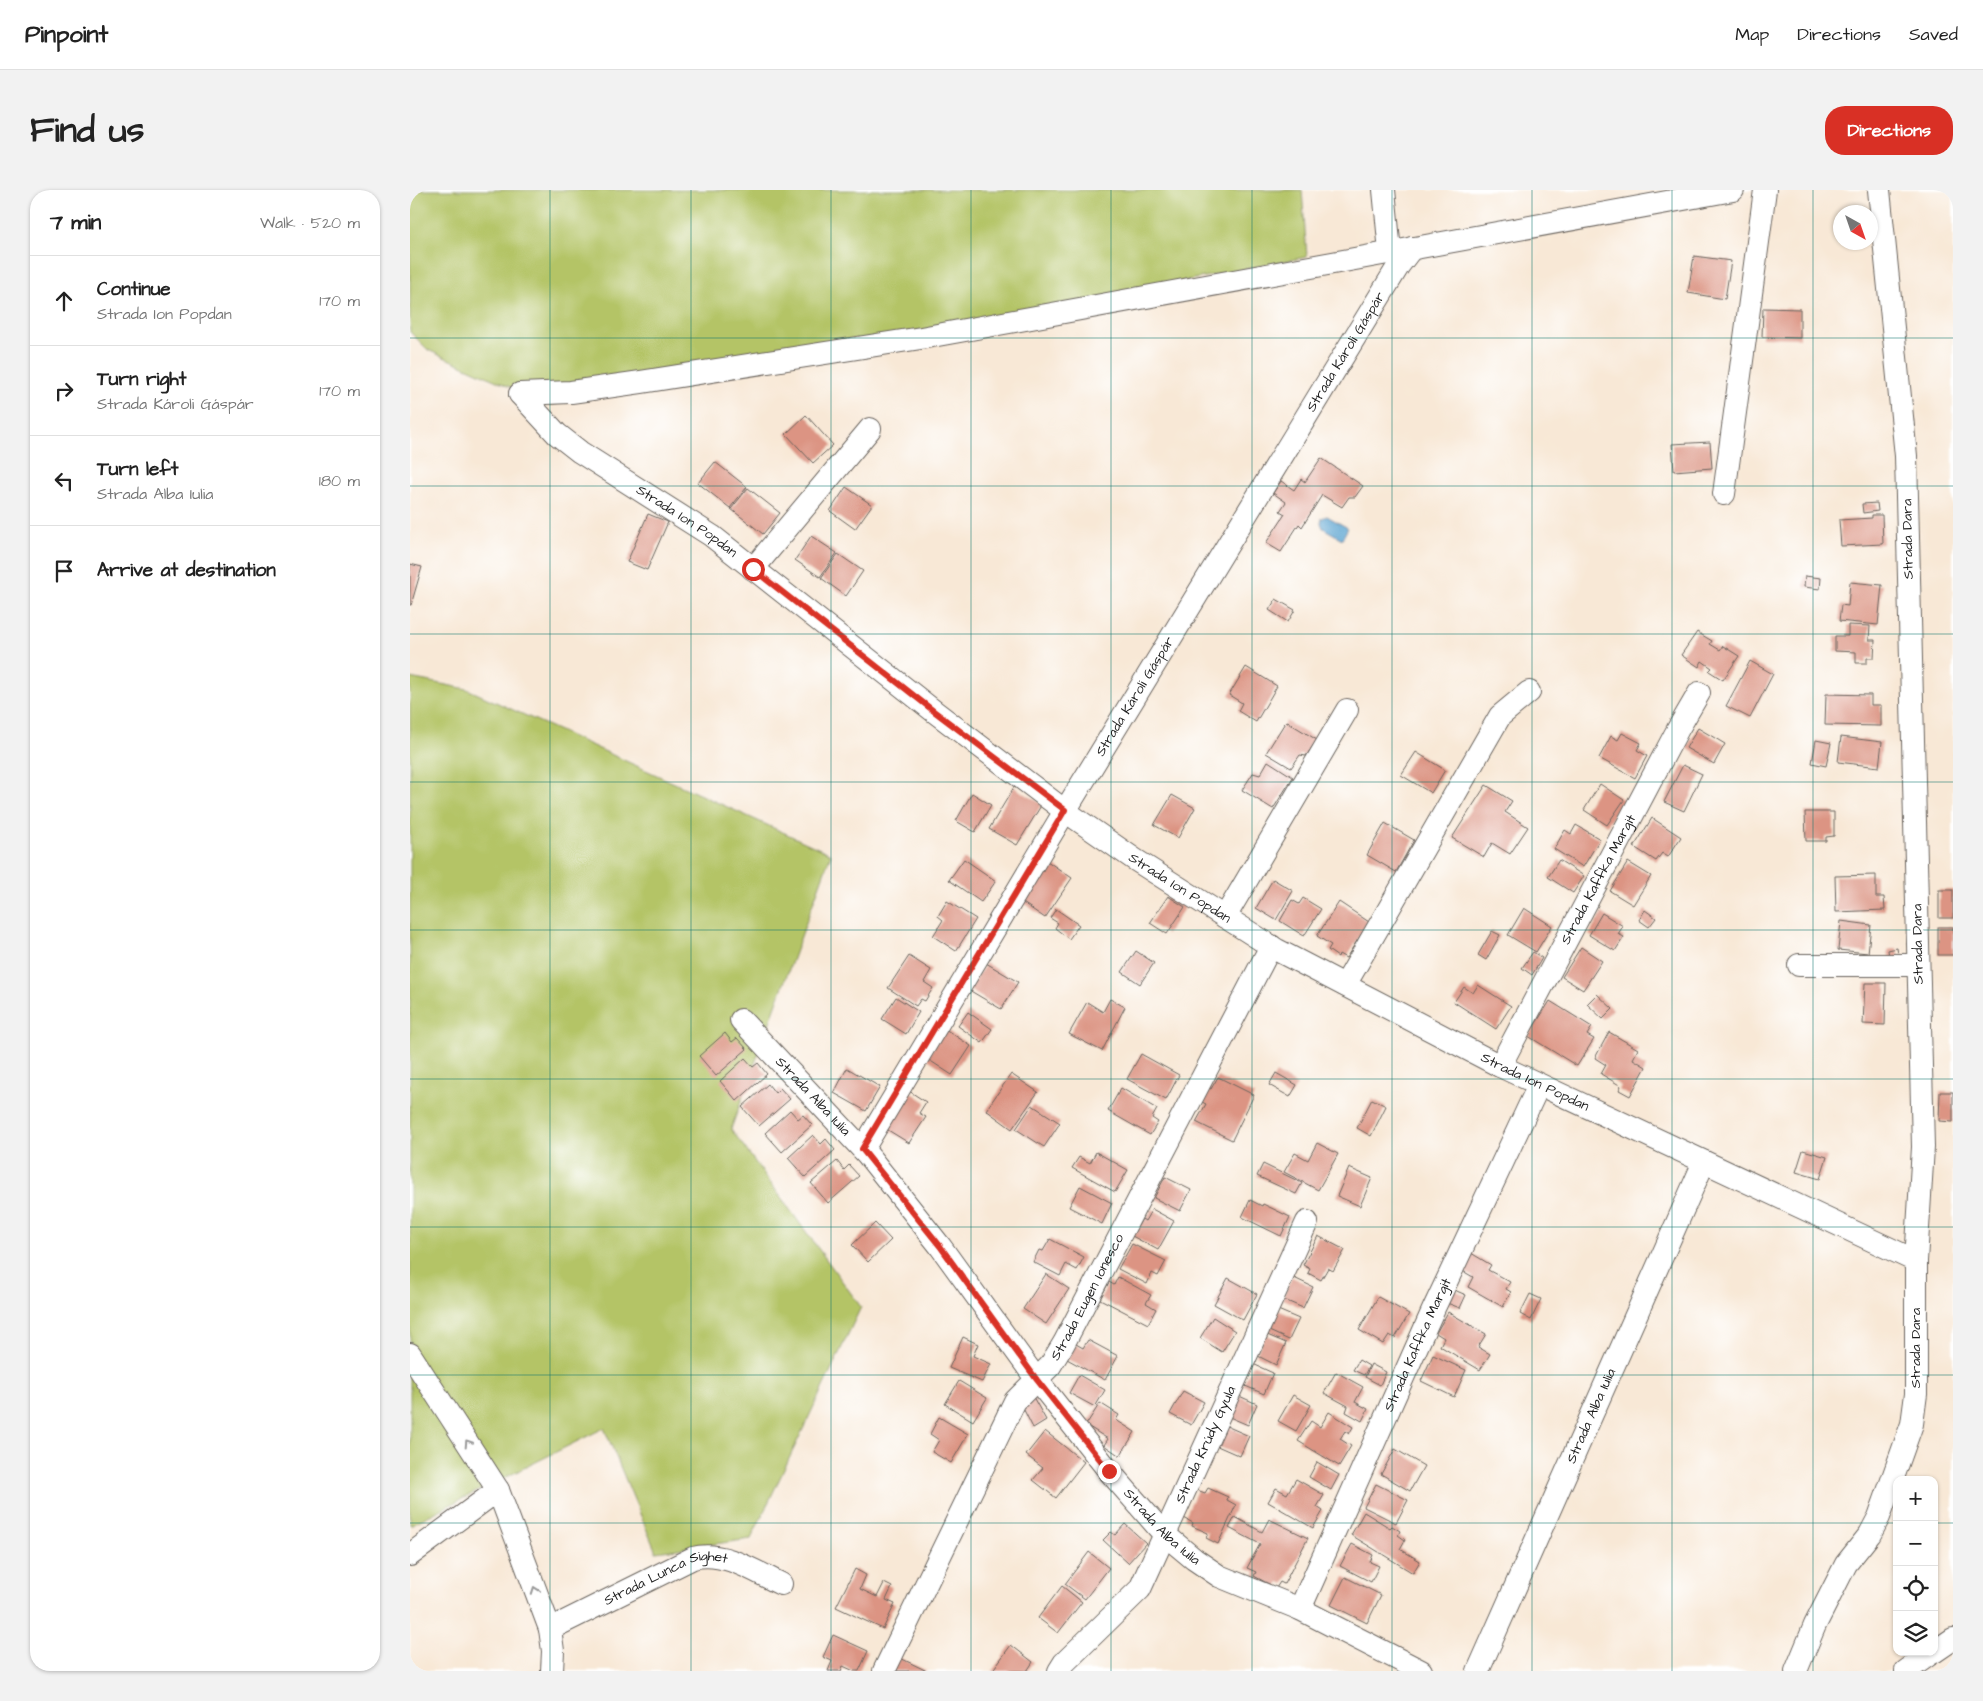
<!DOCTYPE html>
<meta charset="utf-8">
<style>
:root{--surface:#fff;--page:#f2f2f2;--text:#222;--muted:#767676;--line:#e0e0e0;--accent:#d93025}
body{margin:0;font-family:"Architects Daughter",sans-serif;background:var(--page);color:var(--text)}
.controls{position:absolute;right:15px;bottom:15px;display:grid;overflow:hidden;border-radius:10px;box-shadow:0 1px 4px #0004}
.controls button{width:45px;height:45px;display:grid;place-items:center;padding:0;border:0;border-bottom:1px solid var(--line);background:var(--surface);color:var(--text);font:25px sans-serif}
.compass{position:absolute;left:1423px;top:15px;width:45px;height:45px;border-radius:50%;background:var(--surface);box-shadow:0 1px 4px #0004;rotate:140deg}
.stop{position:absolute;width:15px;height:15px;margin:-11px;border:4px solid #d93025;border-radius:50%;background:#fff}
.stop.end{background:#d93025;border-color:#fff;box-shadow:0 1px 5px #0008}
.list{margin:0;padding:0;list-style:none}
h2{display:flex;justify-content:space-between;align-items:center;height:65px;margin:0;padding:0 20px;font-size:21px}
h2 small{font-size:16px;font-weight:400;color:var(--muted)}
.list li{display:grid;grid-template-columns:32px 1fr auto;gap:15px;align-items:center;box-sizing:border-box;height:90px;padding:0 20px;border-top:1px solid var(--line)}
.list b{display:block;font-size:19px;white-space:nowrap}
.list p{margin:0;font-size:16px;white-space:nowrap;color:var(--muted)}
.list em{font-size:16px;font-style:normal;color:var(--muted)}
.icon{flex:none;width:28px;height:28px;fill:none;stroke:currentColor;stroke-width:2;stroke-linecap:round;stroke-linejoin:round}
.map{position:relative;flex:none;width:1543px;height:1481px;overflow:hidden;border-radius:20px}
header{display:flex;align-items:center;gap:30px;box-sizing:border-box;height:70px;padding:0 25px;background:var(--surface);border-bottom:1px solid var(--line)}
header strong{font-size:24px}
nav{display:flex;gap:28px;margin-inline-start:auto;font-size:18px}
.intro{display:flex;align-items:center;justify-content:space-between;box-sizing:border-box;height:120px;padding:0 30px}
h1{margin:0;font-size:35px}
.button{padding:12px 22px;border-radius:20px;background:var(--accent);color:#fff;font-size:18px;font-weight:700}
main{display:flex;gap:30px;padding:0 30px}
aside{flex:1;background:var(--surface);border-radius:20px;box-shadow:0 1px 4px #0004}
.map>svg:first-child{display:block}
.green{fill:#b4c466;stroke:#687041}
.water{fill:#58a2cf;stroke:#3a5f76}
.building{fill:#dc9483}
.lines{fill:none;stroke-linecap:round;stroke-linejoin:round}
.minor-casing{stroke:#69635d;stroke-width:24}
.minor{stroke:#fff;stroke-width:22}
.oneway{stroke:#999}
.route{stroke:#d93025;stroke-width:6}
.grid{fill:none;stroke:#0f766e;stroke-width:1;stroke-opacity:0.55}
.labels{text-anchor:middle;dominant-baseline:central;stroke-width:5;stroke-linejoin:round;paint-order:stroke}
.street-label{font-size:14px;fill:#1c1c1c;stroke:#fff}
</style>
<header>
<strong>Pinpoint</strong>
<nav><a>Map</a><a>Directions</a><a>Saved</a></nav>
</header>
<div class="intro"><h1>Find us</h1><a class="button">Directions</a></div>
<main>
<aside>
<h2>7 min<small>Walk · 520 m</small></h2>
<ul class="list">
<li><svg class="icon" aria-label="ahead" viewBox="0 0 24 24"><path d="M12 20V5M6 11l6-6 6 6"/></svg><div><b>Continue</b><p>Strada Ion Popdan</p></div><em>170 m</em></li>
<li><svg class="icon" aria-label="right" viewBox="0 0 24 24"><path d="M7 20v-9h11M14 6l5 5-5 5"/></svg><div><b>Turn right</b><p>Strada Károli Gáspár</p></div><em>170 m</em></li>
<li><svg class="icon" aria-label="left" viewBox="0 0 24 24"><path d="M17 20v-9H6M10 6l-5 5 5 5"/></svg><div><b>Turn left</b><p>Strada Alba Iulia</p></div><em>180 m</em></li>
<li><svg class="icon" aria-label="arrive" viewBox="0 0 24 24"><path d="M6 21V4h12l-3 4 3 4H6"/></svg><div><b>Arrive at destination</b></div></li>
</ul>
</aside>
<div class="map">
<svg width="1543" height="1481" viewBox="0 0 1543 1481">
<rect width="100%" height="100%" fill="#fff"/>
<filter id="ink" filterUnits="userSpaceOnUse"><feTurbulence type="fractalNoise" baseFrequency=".02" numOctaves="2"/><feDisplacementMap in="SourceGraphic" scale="10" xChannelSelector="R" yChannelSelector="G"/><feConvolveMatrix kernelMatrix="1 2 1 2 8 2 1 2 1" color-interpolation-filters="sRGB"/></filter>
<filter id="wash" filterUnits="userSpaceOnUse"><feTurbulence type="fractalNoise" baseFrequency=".0096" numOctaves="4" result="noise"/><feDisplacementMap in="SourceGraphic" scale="20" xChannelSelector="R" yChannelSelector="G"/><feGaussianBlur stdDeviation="1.12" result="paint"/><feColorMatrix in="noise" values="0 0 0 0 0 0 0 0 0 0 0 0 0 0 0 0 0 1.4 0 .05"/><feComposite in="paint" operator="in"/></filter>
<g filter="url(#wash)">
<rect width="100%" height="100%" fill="#f8e8d6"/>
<!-- green -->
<g class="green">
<polygon points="0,0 892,0 897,67 140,215 18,160 0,142"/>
<polygon points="0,488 57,499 421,664 321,939 451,1117 341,1349 246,1362 194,1238 0,1335"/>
</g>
<!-- water -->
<polygon class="water" points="917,326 938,338 932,349 913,338 911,333 912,328"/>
<g id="blocks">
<!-- building -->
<g class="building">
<polygon points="1284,66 1321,71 1315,109 1278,103"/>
<polygon points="1353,118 1390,119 1390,148 1352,147"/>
<polygon points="396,225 423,255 403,273 376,244"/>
<polygon points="1300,252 1302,278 1264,281 1262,254"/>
<polygon points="911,268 953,296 945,307 939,307 932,317 912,305 892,337 889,334 871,362 856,353 875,324 870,321 876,312 863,303 871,291 884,300 891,289 895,292"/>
<polygon points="305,272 337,297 320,318 288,293"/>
<polygon points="436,297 462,315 445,339 420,321"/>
<polygon points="338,298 370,323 353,344 321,319"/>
<polygon points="1467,313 1468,321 1453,323 1452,314"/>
<polygon points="238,324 258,332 237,380 217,372"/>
<polygon points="1462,325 1472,325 1473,354 1431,356 1429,330 1462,328"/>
<polygon points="401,346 427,363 410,387 385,370"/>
<polygon points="428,364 453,381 436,406 411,388"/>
<polygon points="0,374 12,377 1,415 0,415"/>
<polygon points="1395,386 1411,388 1410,399 1394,397"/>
<polygon points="1440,392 1472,395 1468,435 1429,431 1431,415 1438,416"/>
<polygon points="866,409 885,420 878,432 859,420"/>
<polygon points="1438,435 1460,436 1459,450 1465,450 1464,468 1457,468 1457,473 1446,473 1446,462 1425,461 1425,446 1438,446"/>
<polygon points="1287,442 1302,451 1300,454 1310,460 1313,456 1329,466 1313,490 1299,481 1302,478 1292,471 1289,477 1271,465"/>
<polygon points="1340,471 1363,484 1340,528 1316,516"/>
<polygon points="836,477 867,496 846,532 828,521 832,513 819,505"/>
<polygon points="1416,504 1461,505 1461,515 1471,515 1471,536 1415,535"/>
<polygon points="876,531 907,550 896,566 890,565 881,578 856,563"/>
<polygon points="1288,538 1315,554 1304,574 1276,558"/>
<polygon points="1212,543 1231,553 1227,560 1237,566 1225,588 1189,568 1201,546 1208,550"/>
<polygon points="1431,547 1472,552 1469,577 1428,572"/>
<polygon points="1406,550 1421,553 1416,576 1402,573"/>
<polygon points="1006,562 1035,580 1021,603 991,585"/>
<polygon points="858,571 883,587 863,619 832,600 843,583 850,585"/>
<polygon points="1273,575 1292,584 1274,621 1254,612"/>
<polygon points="1190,594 1214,610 1197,635 1174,620"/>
<polygon points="1076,595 1102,611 1095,622 1118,637 1100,664 1082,653 1074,667 1042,648"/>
<polygon points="604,597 632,614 607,655 579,639"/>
<polygon points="562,603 581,615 565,642 546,631"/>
<polygon points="762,605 785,618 768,648 744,635"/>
<polygon points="1395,622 1424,622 1424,646 1416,647 1416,651 1396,651"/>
<polygon points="1242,628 1271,647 1258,667 1252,663 1246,671 1224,657"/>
<polygon points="975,633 1004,650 986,682 957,665"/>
<polygon points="1166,635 1190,649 1173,677 1144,659 1155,640 1161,644"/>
<polygon points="554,669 586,691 571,712 539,690"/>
<polygon points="1149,670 1174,686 1163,703 1138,687"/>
<polygon points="637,671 662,688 635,728 610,711"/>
<polygon points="1218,672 1241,686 1223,715 1200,701"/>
<polygon points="1466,685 1466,707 1474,707 1475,720 1426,722 1425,686"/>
<polygon points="863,689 883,701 866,730 846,718"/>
<rect x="1529" y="700" width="14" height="28"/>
<polygon points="758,706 775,717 757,744 740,733"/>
<polygon points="893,708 911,719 894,746 870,731 882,710 889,714"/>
<polygon points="537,711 566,729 546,761 523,746 533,730 528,726"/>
<polygon points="929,712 959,732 936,768 929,764 928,767 918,760 921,755 907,746"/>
<polygon points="1114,718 1142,736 1126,762 1098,745"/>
<polygon points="646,719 669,735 659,749 645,738 648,733 640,728"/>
<polygon points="1235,720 1246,728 1239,737 1229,730"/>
<polygon points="1192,723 1213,736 1208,744 1214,747 1205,761 1179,745"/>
<polygon points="1431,731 1461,735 1458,763 1428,760"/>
<rect x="1528" y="737" width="15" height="28"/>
<polygon points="1082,741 1090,745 1076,770 1068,765"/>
<polygon points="1171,757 1192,771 1173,800 1152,787"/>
<polygon points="1487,758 1489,771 1480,773 1478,760"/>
<polygon points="726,761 744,773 730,794 712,782"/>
<polygon points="1123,762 1132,768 1122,785 1112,778"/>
<polygon points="499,766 521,780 514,792 523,798 515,811 511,809 506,816 478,798"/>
<polygon points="576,773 608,792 591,819 559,800"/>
<polygon points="1455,793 1476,793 1475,835 1453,834"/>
<polygon points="1068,795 1101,816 1086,839 1044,812 1054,797 1063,803"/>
<polygon points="1187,804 1203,819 1193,829 1177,814"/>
<polygon points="486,807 509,822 496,844 472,829"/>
<polygon points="700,809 715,817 692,861 659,844 677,812 693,822"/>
<polygon points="1140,811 1182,837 1177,845 1184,849 1167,876 1118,846"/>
<polygon points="558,822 582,839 572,853 548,836"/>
<polygon points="535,839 561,856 542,885 516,868"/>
<polygon points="1199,842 1228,859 1223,869 1236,877 1220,906 1209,900 1211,896 1191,884 1196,875 1185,868"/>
<polygon points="315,843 322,852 327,848 337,859 306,886 289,866"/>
<polygon points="731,864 769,885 756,910 717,889"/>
<polygon points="335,868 343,877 348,873 357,884 327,911 310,891"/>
<polygon points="437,878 470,897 456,921 424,903"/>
<polygon points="866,883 887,895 880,907 859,895"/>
<polygon points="601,884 628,902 602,939 576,920"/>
<polygon points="808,887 844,905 822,950 786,932 796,914 788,910 795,896 801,899"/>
<polygon points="358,894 365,903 370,898 380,909 349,936 332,917"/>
<polygon points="711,898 747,919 742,928 748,932 740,945 698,921"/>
<polygon points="496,899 516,912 509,923 516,927 499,953 473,937"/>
<polygon points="1530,902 1543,902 1543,932 1529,931"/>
<polygon points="962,909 976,916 961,946 947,938"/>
<polygon points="622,915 650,933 634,957 606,939"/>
<polygon points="380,920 388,929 393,925 402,935 372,962 355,943"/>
<polygon points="403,945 411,954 416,949 425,960 395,987 378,968"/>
<polygon points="907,953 928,964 908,1000 874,982 885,963 898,970"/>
<polygon points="1393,960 1417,967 1410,989 1386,982"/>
<polygon points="686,962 718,980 705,1002 662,978 669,967 680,973"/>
<polygon points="427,971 434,980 439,975 449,986 418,1013 401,993"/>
<polygon points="853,974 892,993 886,1004 847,986"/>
<polygon points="939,978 962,988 950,1016 927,1006"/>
<polygon points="755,987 781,1000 770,1021 744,1008"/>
<polygon points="670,996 702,1013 692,1034 659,1017"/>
<polygon points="840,1010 852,1016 853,1014 880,1027 871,1046 832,1027"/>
<polygon points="742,1019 764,1031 748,1060 722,1046 732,1029 735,1031"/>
<polygon points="465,1033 481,1050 458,1072 442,1055"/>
<polygon points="908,1046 935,1060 923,1081 918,1078 911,1090 898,1083 900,1079 893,1075"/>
<polygon points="640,1049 674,1067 667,1080 656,1074 650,1086 623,1072 629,1060 633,1061"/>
<polygon points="722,1054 756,1071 748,1086 742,1083 737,1094 708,1079"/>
<polygon points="1061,1063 1081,1075 1078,1080 1100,1092 1096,1099 1101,1102 1093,1117 1058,1097 1063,1087 1051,1080"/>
<polygon points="636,1084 659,1099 636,1134 613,1119"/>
<polygon points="708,1087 741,1105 736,1113 746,1119 738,1134 690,1109 699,1092 704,1095"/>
<polygon points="882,1087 903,1097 893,1118 872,1109"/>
<polygon points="818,1088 847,1104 833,1130 804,1114"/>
<polygon points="1042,1099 1056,1105 1050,1118 1037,1113"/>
<polygon points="1120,1104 1131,1109 1121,1130 1110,1124"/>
<polygon points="968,1107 999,1124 985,1148 979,1145 973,1154 949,1140"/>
<polygon points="868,1120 889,1129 879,1150 859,1141"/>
<polygon points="1038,1122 1076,1144 1068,1157 1080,1164 1070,1180 1030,1156 1034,1148 1026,1143"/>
<polygon points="803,1127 825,1141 812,1162 790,1148"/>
<polygon points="855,1144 876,1153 866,1175 846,1165"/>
<polygon points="553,1147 568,1154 563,1166 581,1174 572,1192 539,1178"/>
<polygon points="678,1150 708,1166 695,1190 657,1169 666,1154 673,1158"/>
<polygon points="1023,1165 1056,1180 1044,1207 1011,1191"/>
<polygon points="949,1170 959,1176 954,1185 943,1180"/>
<polygon points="843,1174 863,1183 854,1204 833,1195"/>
<polygon points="961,1174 976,1182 970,1195 955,1187"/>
<polygon points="926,1182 953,1197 945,1212 958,1219 952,1231 936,1222 938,1216 914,1203"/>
<polygon points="669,1185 695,1200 685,1217 659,1203"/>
<polygon points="549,1191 577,1208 563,1231 535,1214"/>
<polygon points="773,1201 794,1212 781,1235 760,1224"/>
<polygon points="827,1205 847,1214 838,1235 817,1226"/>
<polygon points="883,1205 901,1215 886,1241 868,1231"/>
<polygon points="623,1207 636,1230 623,1238 611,1214"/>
<polygon points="690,1213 709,1225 706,1230 725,1242 710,1266 694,1255 698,1249 676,1235"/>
<polygon points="919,1222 943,1237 939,1244 935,1241 930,1249 941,1256 929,1276 888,1251 901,1231 910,1237"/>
<polygon points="529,1227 558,1244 541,1273 522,1262 529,1250 520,1244"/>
<polygon points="814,1235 839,1246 830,1266 805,1255"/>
<polygon points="635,1241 674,1272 646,1308 623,1290 633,1278 616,1265"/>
<polygon points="985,1259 1014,1276 1000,1301 971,1284"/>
<polygon points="907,1272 929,1285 921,1300 899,1287"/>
<polygon points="886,1289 914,1305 907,1317 913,1321 903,1338 858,1312 866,1298 877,1304"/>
<polygon points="966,1294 998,1310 986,1333 954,1317"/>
<polygon points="798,1298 818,1307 817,1310 826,1315 808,1354 796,1348 798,1343 782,1336 783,1333 774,1328 787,1300 795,1303"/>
<polygon points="954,1322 980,1338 982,1336 990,1341 988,1345 995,1350 990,1359 1010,1371 1003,1383 941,1345"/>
<polygon points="825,1327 852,1342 859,1329 898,1348 874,1394 870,1392 866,1398 844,1386 846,1382 837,1378 850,1354 819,1338"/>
<polygon points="715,1334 736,1353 718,1373 693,1350 701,1342 705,1345"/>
<polygon points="942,1354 963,1365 960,1372 969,1376 961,1392 930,1376"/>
<polygon points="679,1362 699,1378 675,1409 655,1394"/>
<polygon points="445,1379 456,1385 450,1399 467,1407 474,1393 482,1397 476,1410 485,1414 473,1439 426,1417"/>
<polygon points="935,1387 971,1405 957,1433 921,1415"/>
<polygon points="652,1396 672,1412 648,1443 628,1428"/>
<polygon points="423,1445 458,1461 449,1481 444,1481 433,1476 431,1481 418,1481 422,1471 413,1467"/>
<polygon points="601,1455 623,1472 617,1481 582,1481"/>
<polygon points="488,1467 517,1481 481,1481"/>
</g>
</g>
</g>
<g filter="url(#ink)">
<use href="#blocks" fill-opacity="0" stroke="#69635d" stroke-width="1"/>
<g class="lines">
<defs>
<g id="minor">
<polyline points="974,0 980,62"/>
<path id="s1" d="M110 204 147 244 170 262 302 346 525 522 655 621 724 669 867 760 1090 876 1506 1071"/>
<polyline points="110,204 161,202 231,192 511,148 1323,0"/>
<polyline points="1314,304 1355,0"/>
<polyline points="343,379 460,239"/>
<polyline points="815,727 937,520"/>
<polyline points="1389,775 1508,775"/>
<polyline points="935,795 1090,526 1119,502"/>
<path id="s2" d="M331 830 457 964 530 1056 627 1190 699 1281 754 1344 784 1369 809 1386 890 1419 1011 1481"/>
<path id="s3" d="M1090 876 1268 539 1289 503"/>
<path id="s4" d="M453 959 655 621 989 75 1002 58"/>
<polyline points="0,1164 88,1300 140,1439 143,1461 142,1481"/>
<polyline points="0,1365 88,1300"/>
<path id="s5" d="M890 1419 1024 1118 1129 895"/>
<path id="s6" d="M140 1439 283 1368C313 1360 344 1381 371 1394"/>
<polyline points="1524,1462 1543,1449"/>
<path id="s7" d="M474 1481 605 1211 640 1176 654 1153 861 756"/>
<path id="s8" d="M649 1481 654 1473 730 1399 897 1032"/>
<path id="s9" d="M1068 1481 1294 972"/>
<polyline points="1386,1481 1405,1435 1436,1374 1460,1344 1469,1327 1502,1234 1506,1204 1506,1071 1513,957 1496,266 1469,0"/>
<polyline points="1496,1481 1523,1462"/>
</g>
</defs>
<!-- minor casing -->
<use href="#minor" class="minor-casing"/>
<!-- minor -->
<use href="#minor" class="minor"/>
</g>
<!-- one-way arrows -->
<defs><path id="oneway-chevron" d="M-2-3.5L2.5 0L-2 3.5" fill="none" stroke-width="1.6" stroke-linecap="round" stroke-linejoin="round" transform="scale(1.25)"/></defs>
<g class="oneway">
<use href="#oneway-chevron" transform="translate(58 1253) rotate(-123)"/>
<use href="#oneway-chevron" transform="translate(125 1400) rotate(-110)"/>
</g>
</g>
<g class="lines" filter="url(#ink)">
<!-- route -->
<polyline class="route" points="343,379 525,522 655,620 452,959 530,1056 627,1190 699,1281"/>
</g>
<!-- grid -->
<path class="grid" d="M140 0V1481M281 0V1481M421 0V1481M561 0V1481M701 0V1481M842 0V1481M982 0V1481M1122 0V1481M1262 0V1481M1403 0V1481M0 148H1543M0 296H1543M0 444H1543M0 592H1543M0 740H1543M0 889H1543M0 1037H1543M0 1185H1543M0 1333H1487M1524 1333H1543"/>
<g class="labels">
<!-- street labels -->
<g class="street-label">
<text stroke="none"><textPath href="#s4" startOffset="932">Strada Károli Gáspár</textPath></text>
<text stroke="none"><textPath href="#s1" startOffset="211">Strada Ion Popdan</textPath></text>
<text transform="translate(1498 349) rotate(-91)">Strada Dara</text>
<text stroke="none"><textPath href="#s4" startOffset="528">Strada Károli Gáspár</textPath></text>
<text stroke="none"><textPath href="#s3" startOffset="211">Strada Kaffka Margit</textPath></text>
<text stroke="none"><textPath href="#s1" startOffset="826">Strada Ion Popdan</textPath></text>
<text transform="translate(1508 754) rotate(-91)">Strada Dara</text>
<text stroke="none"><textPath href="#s1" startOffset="1231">Strada Ion Popdan</textPath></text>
<text stroke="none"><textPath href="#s2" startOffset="105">Strada Alba Iulia</textPath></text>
<text stroke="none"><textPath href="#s7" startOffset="428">Strada Eugen Ionesco</textPath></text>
<text stroke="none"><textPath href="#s5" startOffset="289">Strada Kaffka Margit</textPath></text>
<text transform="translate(1506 1158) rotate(-90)">Strada Dara</text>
<text stroke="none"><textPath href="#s9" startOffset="279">Strada Alba Iulia</textPath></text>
<text stroke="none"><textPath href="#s8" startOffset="274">Strada Krúdy Gyula</textPath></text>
<text stroke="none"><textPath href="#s2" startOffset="660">Strada Alba Iulia</textPath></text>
<text stroke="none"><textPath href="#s6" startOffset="128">Strada Lunca Sighet</textPath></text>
</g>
</g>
</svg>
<div class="controls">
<button>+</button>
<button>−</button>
<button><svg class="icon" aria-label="locate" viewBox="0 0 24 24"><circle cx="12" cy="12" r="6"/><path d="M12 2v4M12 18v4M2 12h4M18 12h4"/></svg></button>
<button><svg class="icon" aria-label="layers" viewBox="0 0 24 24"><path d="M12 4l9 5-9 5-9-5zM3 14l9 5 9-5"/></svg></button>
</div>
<svg class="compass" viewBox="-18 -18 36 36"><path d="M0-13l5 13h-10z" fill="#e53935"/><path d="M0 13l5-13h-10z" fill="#767676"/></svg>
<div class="stop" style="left:343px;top:379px"></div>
<div class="stop end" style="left:699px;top:1281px"></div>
</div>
</main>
